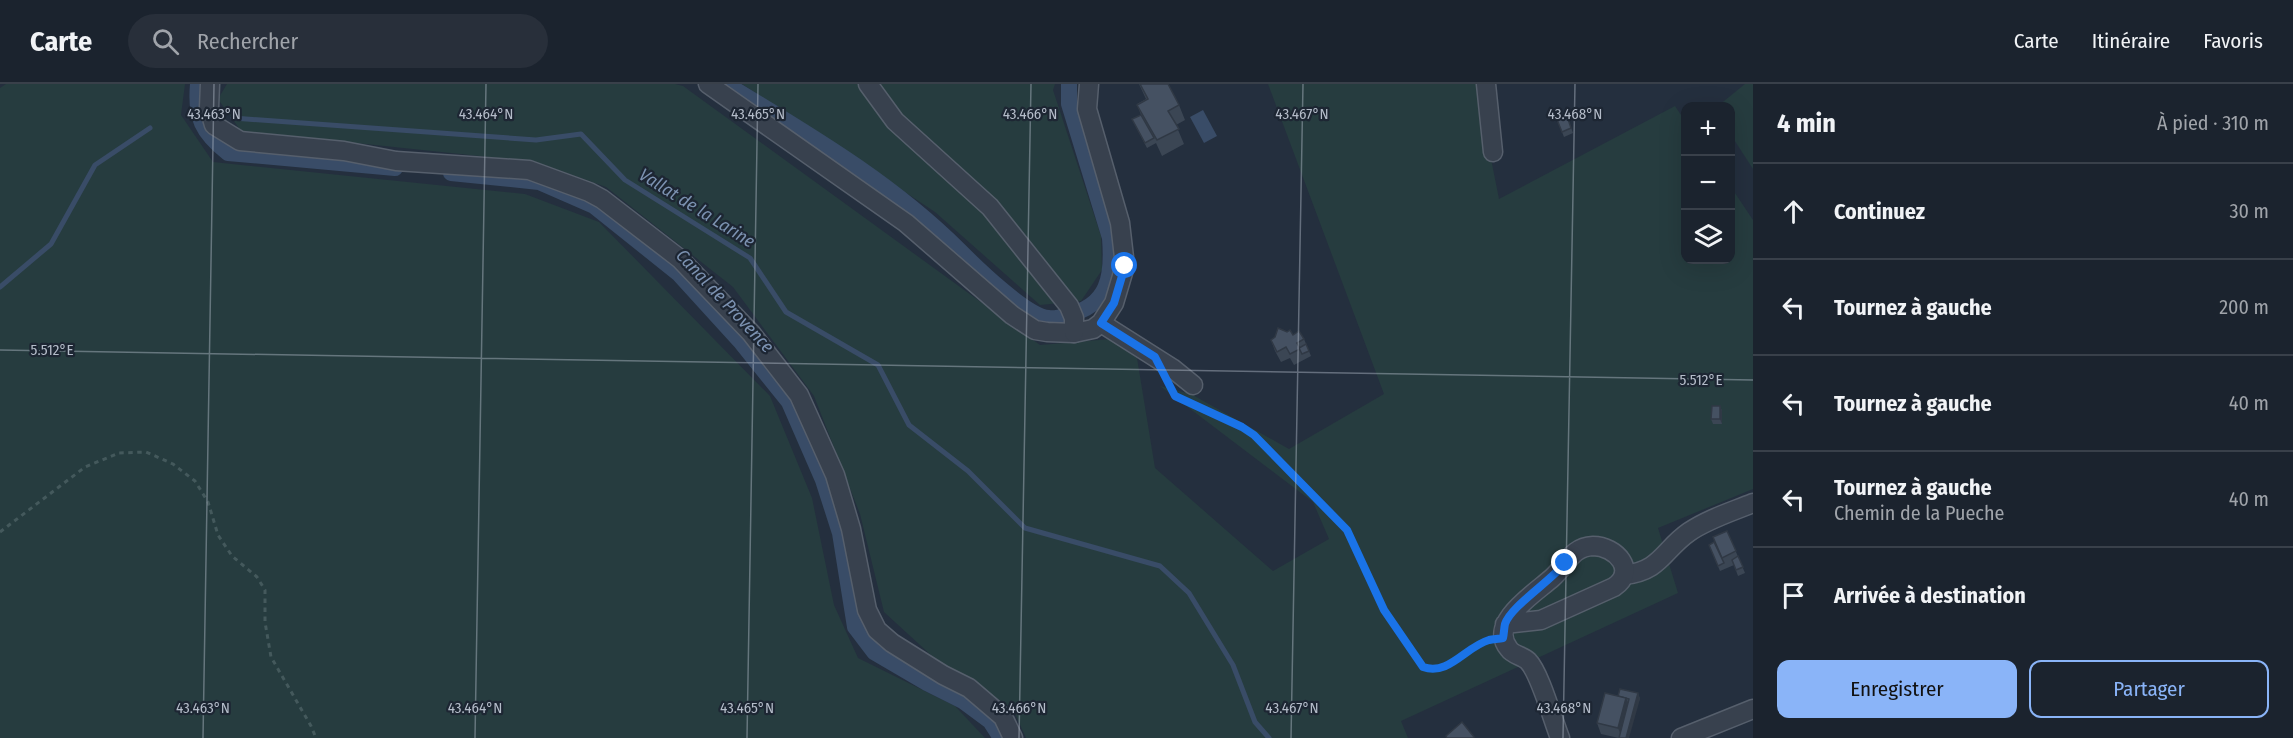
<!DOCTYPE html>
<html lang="fr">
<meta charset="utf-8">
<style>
:root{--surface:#1b232e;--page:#282f3a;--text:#f1f3f6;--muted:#a0a4aa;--line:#39404a;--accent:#8ab4f8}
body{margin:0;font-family:"Fira Sans Condensed",sans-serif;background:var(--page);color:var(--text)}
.controls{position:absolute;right:18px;top:18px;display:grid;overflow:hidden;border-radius:12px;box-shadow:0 6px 24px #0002}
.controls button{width:54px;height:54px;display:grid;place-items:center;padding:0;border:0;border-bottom:2px solid var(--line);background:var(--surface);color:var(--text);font:30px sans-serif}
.stop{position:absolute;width:18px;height:18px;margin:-14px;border:4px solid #1a73e8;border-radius:50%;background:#fff}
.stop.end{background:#1a73e8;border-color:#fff;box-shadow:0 2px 6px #0008}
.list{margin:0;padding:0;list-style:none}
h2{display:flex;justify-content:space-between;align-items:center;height:78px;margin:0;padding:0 24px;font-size:26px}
h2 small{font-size:20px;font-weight:400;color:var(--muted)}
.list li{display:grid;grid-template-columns:39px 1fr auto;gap:18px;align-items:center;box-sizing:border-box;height:96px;padding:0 24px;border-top:2px solid var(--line)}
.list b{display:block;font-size:22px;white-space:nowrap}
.list p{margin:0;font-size:20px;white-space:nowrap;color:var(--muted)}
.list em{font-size:20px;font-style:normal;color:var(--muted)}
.actions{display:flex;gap:12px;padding:18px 24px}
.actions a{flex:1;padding:14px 0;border:2px solid var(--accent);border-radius:12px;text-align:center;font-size:21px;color:var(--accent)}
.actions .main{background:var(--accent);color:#111}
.icon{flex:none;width:33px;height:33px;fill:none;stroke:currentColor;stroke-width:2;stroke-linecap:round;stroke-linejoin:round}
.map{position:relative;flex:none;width:1753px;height:654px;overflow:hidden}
header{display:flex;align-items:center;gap:36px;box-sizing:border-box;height:84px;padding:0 30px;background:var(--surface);border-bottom:2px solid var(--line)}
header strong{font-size:28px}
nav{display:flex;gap:33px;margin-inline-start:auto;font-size:21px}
.search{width:420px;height:54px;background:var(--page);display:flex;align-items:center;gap:15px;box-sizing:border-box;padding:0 21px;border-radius:33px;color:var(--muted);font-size:22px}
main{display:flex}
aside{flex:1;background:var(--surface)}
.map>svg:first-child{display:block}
.green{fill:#263c3f}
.water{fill:#394c67}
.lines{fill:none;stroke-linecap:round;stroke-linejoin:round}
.stream{stroke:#394c67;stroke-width:5}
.canal{stroke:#394c67;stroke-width:16}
.minor-casing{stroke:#565f6c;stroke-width:21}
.path{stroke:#44595c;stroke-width:3;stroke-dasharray:4.5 4.5;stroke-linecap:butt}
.minor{stroke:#38414e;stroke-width:18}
.wall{fill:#3b4654}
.shaded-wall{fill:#303945}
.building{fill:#455162;stroke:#303945;stroke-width:1.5}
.route{stroke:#1a73e8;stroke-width:8}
.ticks{fill:none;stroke:#b4bcc9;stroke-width:1.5;stroke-opacity:0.45}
.labels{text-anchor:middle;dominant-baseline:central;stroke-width:4.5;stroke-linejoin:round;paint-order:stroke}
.water-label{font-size:18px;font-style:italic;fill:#7c92b1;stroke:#1d2633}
.ticks-label{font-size:15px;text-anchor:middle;fill:#b4bcc9;stroke:#1d2633;stroke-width:4.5;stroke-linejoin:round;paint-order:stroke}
</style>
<header>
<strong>Carte</strong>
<div class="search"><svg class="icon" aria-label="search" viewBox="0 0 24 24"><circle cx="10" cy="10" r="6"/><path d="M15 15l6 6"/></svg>Rechercher</div>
<nav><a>Carte</a><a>Itinéraire</a><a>Favoris</a></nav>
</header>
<main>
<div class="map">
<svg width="1753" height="654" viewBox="0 0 1753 654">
<rect width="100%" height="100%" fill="#242f3e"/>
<!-- green -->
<g class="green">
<polygon points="6,0 185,0 181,31 213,78 525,110 599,138 770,312 812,414 834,521 858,574 955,622 985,654 0,654 0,4"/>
<polygon points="227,0 675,0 683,2 1040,261 1110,255 1137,274 1155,384 1273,487 1329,455 1313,418 1160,302 1191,310 1289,365 1384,310 1268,0 1476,0 1499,115 1675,22 1685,37 1686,176 1730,176 1731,103 1753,136 1753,405 1658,444 1678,509 1401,637 1408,654 1026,654 1013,625 932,572 884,528 860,430 814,312 733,203 606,103 536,78 241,47 218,15"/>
<polygon points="742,0 1055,0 1053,6 1101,152 1102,186 1081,217 1040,221 935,128"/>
<polygon points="1745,0 1753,0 1753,85 1731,51 1730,22 1718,22"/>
</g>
<!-- water -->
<polygon class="water" points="1203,26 1217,52 1204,59 1190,33"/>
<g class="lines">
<!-- stream -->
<g class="stream">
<polyline points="233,34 536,56 581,50 625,96 750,174 786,228 878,281 909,341 968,387 1025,444 1160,482 1189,509 1233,581 1255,638 1269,654"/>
<polyline points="0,203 51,160 95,81 150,44"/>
</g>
<!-- canal -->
<g class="canal">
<path d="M198 0C195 34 202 48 228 69L395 84"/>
<path d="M726 0C808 50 891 98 959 166 976 183 1027 233 1049 234 1054 235 1061 233 1067 231 1109 222 1113 192 1110 154L1069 20V0"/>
<polyline points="451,89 539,98 594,122 679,190 740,257 789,318 823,396 840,449 855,543 874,568 927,599 963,617 990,637 1001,654"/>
</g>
<defs>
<g id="minor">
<polyline points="210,0 209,24 214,41 240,57 344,67 396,77 529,86 589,108 602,115 680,175 751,249 799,311 835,391 851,445 867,526 877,546 892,559 943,591 969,604 1003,633 1013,654"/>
<polyline points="708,0 906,139 1012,231 1035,246 1047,248 1074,249 1093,245 1101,239 1114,219 1125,182 1120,139 1087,25 1089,0"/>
<polyline points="868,0 895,37 990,123 1069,222 1074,234 1074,249"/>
<polyline points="1486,0 1493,68"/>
<polyline points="1101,239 1172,284 1193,301"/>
<path d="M1624 491C1661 487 1663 466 1689 448 1708 435 1731 428 1753 419"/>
<path d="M1505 540 1541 536 1614 503C1638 487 1616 462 1593 462 1571 463 1567 481 1552 494 1535 509 1487 539 1509 565 1513 571 1523 572 1528 577 1540 589 1553 637 1560 654"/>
<polyline points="1681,654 1753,625"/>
</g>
</defs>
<!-- minor casing -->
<use href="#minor" class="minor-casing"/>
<!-- path -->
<g class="path">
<path d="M1173 307C1180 322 1237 340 1254 351L1347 446 1384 526 1423 583C1446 590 1468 567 1488 556"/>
<polyline points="0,448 85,383 119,369 146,368 173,380 195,397 208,418 218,451 232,472 257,493 265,506 265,538 271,573 311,642 316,654"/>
</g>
<!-- minor -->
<use href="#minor" class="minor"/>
</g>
<!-- wall -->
<g class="wall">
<polygon points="1139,0 1168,0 1179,21 1185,36 1176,41 1184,60 1162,72 1156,59 1147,64 1132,35 1141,31 1137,20 1146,15"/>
<polygon points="1566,29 1573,49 1564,53 1556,33"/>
<polygon points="1293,251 1304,255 1311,272 1294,281 1290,274 1281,278 1275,267 1271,256 1275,253"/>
<polygon points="1720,322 1722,327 1722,340 1713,340 1711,335"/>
<polygon points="1727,447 1745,489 1738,492 1734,481 1720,487 1709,461 1714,458"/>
<polygon points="1638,609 1640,615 1619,654 1601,650 1597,639 1618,612"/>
</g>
<!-- shaded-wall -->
<g class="shaded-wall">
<polygon points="1720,322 1722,327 1722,340 1720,335"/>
<polygon points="1638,609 1640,615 1629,654 1626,654"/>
<polygon points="1626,614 1630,624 1622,654 1618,644"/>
</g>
<!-- building -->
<g class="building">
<polygon points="1140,0 1168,0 1179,21 1168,27 1179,45 1157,56 1137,21 1148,15"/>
<polygon points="1566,29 1571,44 1562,48 1556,33"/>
<polygon points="1141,31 1154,54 1145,59 1132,35"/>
<polygon points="1278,244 1287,248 1290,246 1293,251 1299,247 1304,255 1297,259 1300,265 1290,270 1286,263 1277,268 1271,256 1275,253"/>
<polygon points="1306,260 1309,267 1302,270 1299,264"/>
<polygon points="1712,322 1720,322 1720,335 1711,335"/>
<polygon points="1727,447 1736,467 1722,474 1713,453"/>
<polygon points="1714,458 1724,479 1718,482 1709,461"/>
<polygon points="1738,472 1743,483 1736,486 1732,476"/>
<polygon points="1620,605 1638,609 1626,654 1619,654 1629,615 1618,612"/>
<polygon points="1605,609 1626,614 1618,644 1597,639"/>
<polygon points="1462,638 1474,653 1473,654 1447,654 1446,652"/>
</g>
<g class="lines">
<!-- route -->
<path class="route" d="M1125 182 1114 219 1101 239 1155 273 1175 312 1242 343 1254 351 1347 446 1384 526 1423 583C1449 592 1465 563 1489 556 1493 555 1499 555 1503 554 1504 550 1504 544 1505 540 1511 522 1551 497 1565 479"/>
</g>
<!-- ticks -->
<path class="ticks" d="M0 266 1753 296M203 654 214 0M475 654 486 0M747 654 758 0M1019 654 1031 0M1291 654 1303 0M1563 654 1575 0"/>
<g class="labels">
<!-- water labels -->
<g class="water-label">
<text transform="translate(697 124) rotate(32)">Vallat de la Larine</text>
<text transform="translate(725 217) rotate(47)">Canal de Provence</text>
</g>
</g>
<g class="ticks-label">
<text x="214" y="35">43.463°N</text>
<text x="486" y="35">43.464°N</text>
<text x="758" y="35">43.465°N</text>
<text x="1030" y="35">43.466°N</text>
<text x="1302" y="35">43.467°N</text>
<text x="1575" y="35">43.468°N</text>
<text x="52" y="271">5.512°E</text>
<text x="1701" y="301">5.512°E</text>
<text x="203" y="629">43.463°N</text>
<text x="475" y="629">43.464°N</text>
<text x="747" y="629">43.465°N</text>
<text x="1019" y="629">43.466°N</text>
<text x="1292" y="629">43.467°N</text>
<text x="1564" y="629">43.468°N</text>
</g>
</svg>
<div class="controls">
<button>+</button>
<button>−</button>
<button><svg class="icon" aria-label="layers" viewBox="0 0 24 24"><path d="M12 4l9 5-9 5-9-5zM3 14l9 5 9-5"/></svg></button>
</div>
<div class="stop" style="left:1125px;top:182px"></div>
<div class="stop end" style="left:1565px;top:479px"></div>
</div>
<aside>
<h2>4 min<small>À pied · 310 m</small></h2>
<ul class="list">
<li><svg class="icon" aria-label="ahead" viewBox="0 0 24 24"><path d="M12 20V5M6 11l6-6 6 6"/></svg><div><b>Continuez</b></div><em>30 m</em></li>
<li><svg class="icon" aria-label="left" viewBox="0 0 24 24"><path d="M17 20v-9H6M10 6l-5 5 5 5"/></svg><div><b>Tournez à gauche</b></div><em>200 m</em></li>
<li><svg class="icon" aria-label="left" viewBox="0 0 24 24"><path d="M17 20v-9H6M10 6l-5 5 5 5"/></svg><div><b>Tournez à gauche</b></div><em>40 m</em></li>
<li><svg class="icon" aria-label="left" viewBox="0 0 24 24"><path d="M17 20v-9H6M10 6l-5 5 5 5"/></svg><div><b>Tournez à gauche</b><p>Chemin de la Pueche</p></div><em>40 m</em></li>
<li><svg class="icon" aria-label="arrive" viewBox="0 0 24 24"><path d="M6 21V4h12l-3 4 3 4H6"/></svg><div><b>Arrivée à destination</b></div></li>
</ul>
<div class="actions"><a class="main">Enregistrer</a><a>Partager</a></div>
</aside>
</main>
